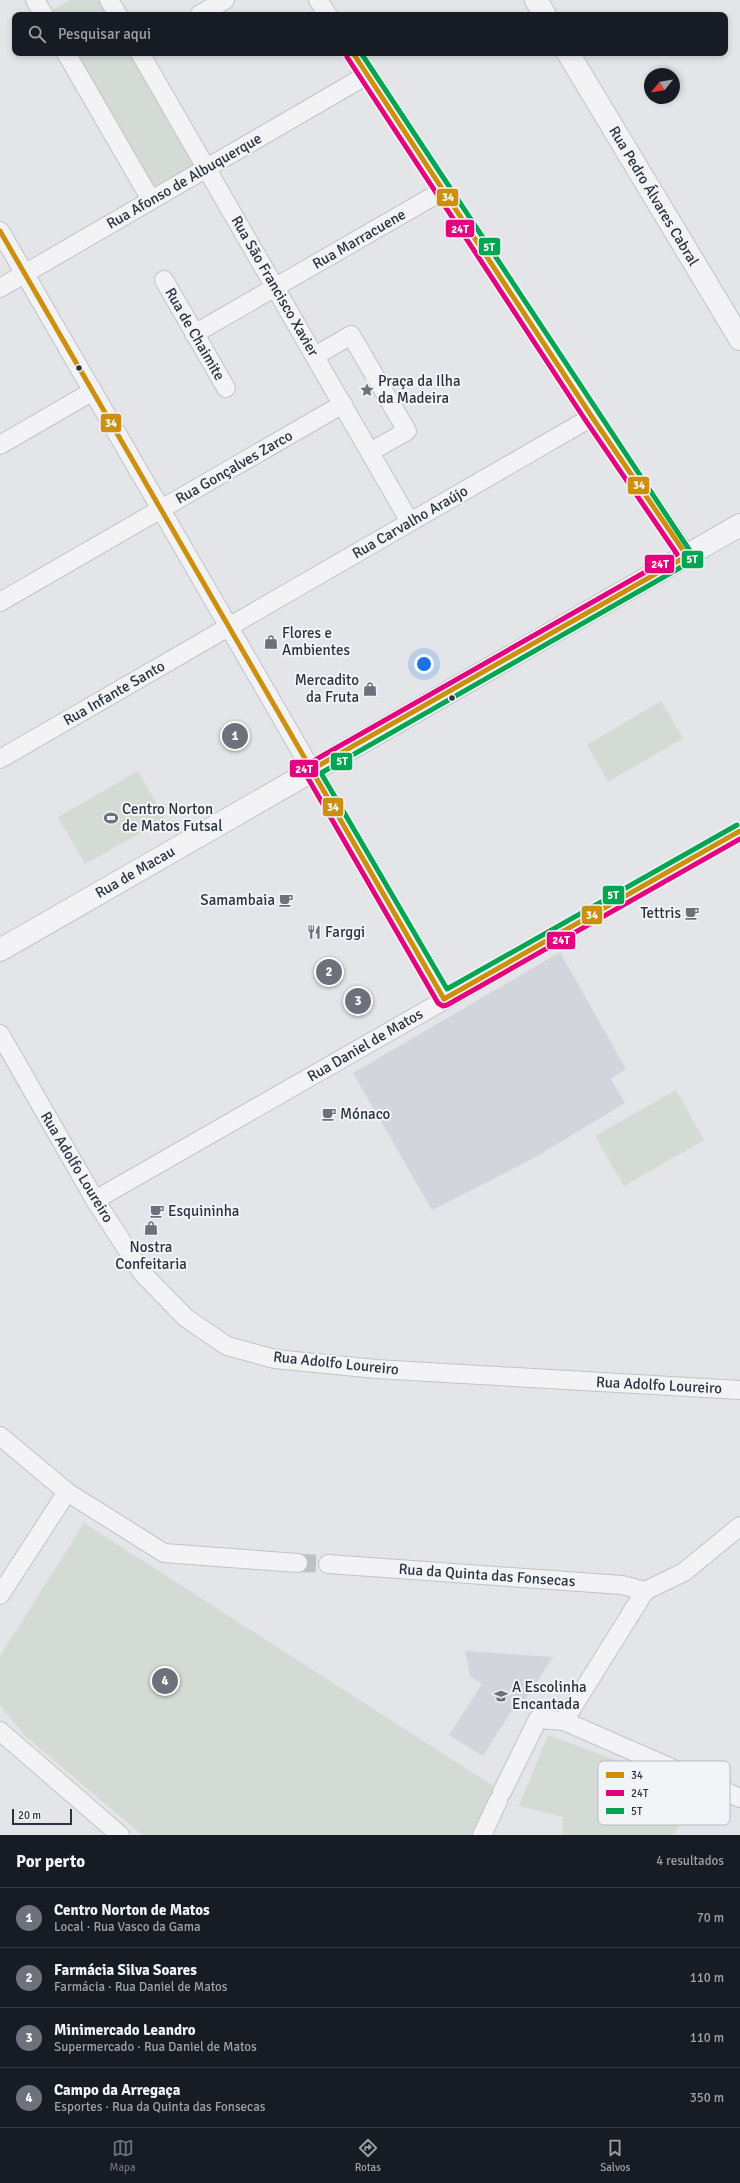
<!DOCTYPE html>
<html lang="pt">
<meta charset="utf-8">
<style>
:root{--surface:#171b24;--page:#20242c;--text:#f1f3f6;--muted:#9ea1a6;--line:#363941;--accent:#6c717b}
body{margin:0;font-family:Signika,sans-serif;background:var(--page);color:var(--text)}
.compass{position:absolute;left:644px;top:68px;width:36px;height:36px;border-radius:50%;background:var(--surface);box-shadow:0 2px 6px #0003;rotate:240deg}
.scale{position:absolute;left:12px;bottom:10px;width:60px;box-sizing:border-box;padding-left:4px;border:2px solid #2c3340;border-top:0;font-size:11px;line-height:14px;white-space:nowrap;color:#2c3340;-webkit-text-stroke:3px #f2f4f7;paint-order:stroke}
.you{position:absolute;left:424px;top:664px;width:14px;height:14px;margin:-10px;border:3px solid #fff;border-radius:50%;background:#1a73e8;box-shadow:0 0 0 6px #1a73e833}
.badge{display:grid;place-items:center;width:26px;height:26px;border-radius:50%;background:var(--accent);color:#fff;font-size:13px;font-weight:700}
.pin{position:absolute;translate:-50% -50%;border:2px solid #fff;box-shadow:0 1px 4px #0006}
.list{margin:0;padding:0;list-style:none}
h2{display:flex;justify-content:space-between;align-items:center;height:52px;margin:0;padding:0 16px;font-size:17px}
h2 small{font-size:13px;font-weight:400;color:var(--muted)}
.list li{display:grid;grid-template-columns:26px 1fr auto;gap:12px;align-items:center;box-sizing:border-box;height:60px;padding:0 16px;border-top:1px solid var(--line)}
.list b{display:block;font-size:15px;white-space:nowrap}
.list p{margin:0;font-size:13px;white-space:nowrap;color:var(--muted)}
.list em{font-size:13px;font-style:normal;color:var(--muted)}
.icon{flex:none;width:22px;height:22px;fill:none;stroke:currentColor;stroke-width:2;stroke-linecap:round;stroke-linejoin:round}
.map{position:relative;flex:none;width:740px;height:1835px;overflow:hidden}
.search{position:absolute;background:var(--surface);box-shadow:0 2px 6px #0003;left:12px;right:12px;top:12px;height:44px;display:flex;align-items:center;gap:10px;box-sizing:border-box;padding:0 14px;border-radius:8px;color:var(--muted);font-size:15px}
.sheet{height:292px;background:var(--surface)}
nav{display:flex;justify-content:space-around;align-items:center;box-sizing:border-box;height:56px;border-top:1px solid var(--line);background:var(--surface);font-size:11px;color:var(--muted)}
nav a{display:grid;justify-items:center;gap:2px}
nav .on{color:var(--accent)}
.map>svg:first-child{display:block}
.built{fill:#d2d5db}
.green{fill:#d4dbd4}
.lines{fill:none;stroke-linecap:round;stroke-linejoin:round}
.minor-tunnel{stroke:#bec1c6;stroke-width:18;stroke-dasharray:18 9;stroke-linecap:butt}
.minor-casing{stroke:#c2c3c6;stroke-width:20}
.tertiary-casing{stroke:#c2c3c6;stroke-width:24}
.minor{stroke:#f3f3f5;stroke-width:18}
.tertiary{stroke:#f3f3f5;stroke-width:22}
.bus-1-casing{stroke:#f2f4f7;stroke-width:8}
.bus-2-casing{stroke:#f2f4f7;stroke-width:8}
.bus-3-casing{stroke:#f2f4f7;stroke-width:8}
.bus-1{stroke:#ce8f0d;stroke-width:5}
.bus-2{stroke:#e5007d;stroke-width:5}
.bus-3{stroke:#00a651;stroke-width:5}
.bus-dot{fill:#2c3340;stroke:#f2f4f7;stroke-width:1.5}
.labels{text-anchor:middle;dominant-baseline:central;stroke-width:4;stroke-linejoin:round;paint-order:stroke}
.street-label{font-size:15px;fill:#2c3340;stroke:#f2f4f7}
.poi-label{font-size:15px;fill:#2c3340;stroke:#f2f4f7;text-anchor:start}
.key{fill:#f2f4f7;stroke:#b7bac0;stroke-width:1}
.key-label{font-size:11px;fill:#2c3340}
.line-badge{stroke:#f2f4f7;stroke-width:1.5}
.badge-label{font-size:11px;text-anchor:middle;font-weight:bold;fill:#fff}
</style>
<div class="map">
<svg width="740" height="1835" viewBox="0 0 740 1835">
<rect width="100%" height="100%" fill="#e3e5e8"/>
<!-- built -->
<g class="built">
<polygon points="560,952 626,1069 611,1079 625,1103 534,1158 432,1210 353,1073"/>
<polygon points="465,1651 553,1657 519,1710 514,1707 483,1756 449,1735 482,1684 470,1676"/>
</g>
<!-- green -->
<g class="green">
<polygon points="70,0 100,0 109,15 51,15 49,12"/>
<polygon points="72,53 130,53 194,166 150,191"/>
<polygon points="661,701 683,738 608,782 587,745"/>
<polygon points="138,771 165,819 85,864 58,817"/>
<polygon points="676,1090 704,1140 624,1186 595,1136"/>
<polygon points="84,1523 495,1787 472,1835 142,1835 24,1735 0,1705 0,1656"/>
<polygon points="548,1735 700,1791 694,1806 673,1835 562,1835 563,1817 519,1806"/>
</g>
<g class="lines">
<!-- minor-tunnel -->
<polyline class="minor-tunnel" points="298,1563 328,1564"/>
<defs>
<g id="minor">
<polyline points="35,0 44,15"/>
<polyline points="109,0 118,15"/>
<polyline points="318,0 328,15"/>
<polyline points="199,15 225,0"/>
<polyline points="66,53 151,200"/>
<polyline points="140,53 410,522"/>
<polyline points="353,53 592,417 687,556"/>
<polyline points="0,231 444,999"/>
<polyline points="164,280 226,388"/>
<polyline points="0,288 367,75"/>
<polyline points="194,334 444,190"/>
<polyline points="315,356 351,335 407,431 370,452"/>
<polyline points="0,445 93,391"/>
<polyline points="0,602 343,404"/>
<polyline points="0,759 592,417"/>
<polyline points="0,1034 95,1200 143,1274 186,1318 227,1346 275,1359 376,1369 740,1390"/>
<polyline points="95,1200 740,831"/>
<polyline points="0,1436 67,1492 164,1553 298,1563"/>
<polyline points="328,1564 622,1585 645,1591"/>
<polyline points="0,1595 67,1492"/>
<polyline points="564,1721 740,1798"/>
<polyline points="0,1731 120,1835"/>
<polyline points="502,1792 538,1719 564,1721 645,1591 684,1572 740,1526"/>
<polyline points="482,1835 498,1801"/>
</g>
<g id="tertiary">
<polyline points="536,0 545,15"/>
<polyline points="568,53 740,339"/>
<polyline points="0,950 740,525"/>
</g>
</defs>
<!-- minor casing -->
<use href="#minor" class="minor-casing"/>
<!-- tertiary casing -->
<use href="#tertiary" class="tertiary-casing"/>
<!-- minor -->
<use href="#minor" class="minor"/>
<!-- tertiary -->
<use href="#tertiary" class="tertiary"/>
<defs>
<g id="bus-1">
<polyline points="0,231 444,999"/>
<polyline points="311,770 687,556 592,417 353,53"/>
<polyline points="444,999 740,831"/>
</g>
<polyline id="bus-2" points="347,57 586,421 677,554 308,764 304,768 305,773 438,1003 443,1006 447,1005 740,839"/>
<polyline id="bus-3" points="361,53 694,557 690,562 321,773 447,989 737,825"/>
</defs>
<!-- bus-1 casing -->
<use href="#bus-1" class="bus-1-casing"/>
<!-- bus-2 casing -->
<use href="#bus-2" class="bus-2-casing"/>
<!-- bus-3 casing -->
<use href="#bus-3" class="bus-3-casing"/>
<!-- bus-1 -->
<use href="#bus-1" class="bus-1"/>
<!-- bus-2 -->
<use href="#bus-2" class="bus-2"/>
<!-- bus-3 -->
<use href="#bus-3" class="bus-3"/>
</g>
<!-- icons -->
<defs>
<symbol id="sight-bare" viewBox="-9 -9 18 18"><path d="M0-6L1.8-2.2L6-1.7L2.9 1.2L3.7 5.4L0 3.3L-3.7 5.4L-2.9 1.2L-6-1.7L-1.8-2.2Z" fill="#6c717b" stroke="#f2f4f7" stroke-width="2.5" paint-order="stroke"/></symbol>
<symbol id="shop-bare" viewBox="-9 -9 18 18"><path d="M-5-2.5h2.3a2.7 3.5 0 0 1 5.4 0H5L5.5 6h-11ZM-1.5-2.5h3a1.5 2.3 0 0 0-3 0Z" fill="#6c717b" stroke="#f2f4f7" stroke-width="2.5" paint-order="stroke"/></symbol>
<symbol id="stadium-bare" viewBox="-9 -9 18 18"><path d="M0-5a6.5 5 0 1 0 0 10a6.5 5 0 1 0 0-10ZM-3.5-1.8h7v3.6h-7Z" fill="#6c717b" stroke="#f2f4f7" stroke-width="2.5" paint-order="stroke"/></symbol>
<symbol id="cafe-bare" viewBox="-9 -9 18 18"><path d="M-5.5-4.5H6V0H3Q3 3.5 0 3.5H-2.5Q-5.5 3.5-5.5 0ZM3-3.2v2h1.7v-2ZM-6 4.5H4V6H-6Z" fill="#6c717b" stroke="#f2f4f7" stroke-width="2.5" paint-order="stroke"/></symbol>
<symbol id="restaurant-bare" viewBox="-9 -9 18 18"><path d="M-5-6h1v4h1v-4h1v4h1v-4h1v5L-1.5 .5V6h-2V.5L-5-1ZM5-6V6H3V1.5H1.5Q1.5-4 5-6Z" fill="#6c717b" stroke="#f2f4f7" stroke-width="2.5" paint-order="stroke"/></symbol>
<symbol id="school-bare" viewBox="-9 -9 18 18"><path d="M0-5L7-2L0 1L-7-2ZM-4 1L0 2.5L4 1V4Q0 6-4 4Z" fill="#6c717b" stroke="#f2f4f7" stroke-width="2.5" paint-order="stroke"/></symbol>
</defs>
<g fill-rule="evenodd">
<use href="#sight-bare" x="357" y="380" width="20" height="20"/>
<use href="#shop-bare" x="261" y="632" width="20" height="20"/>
<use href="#shop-bare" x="360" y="679" width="20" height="20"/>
<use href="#stadium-bare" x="101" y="808" width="20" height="20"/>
<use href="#cafe-bare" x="276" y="890" width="20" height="20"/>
<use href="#cafe-bare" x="682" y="903" width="20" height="20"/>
<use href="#restaurant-bare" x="304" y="922" width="20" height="20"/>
<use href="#cafe-bare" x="319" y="1104" width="20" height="20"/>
<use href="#cafe-bare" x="147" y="1201" width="20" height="20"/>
<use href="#shop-bare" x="141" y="1218" width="20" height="20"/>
<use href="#school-bare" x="491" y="1686" width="20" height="20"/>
</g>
<!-- markers -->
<g class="bus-dot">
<circle cx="79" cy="368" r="3.5"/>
<circle cx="452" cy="698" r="3.5"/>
</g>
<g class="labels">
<!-- street labels -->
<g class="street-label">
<text transform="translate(184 181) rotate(-30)">Rua Afonso de Albuquerque</text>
<text transform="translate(654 196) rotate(59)">Rua Pedro Álvares Cabral</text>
<text transform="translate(359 239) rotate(-30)">Rua Marracuene</text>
<text transform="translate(275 286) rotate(60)">Rua São Francisco Xavier</text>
<text transform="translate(195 334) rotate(60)">Rua de Chaimite</text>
<text transform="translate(234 467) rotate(-30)">Rua Gonçalves Zarco</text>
<text transform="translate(410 522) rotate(-30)">Rua Carvalho Araújo</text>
<text transform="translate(114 693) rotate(-30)">Rua Infante Santo</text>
<text transform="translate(135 872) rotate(-30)">Rua de Macau</text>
<text transform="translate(365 1045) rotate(-30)">Rua Daniel de Matos</text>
<text transform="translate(77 1167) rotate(59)">Rua Adolfo Loureiro</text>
<text transform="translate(336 1363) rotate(6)">Rua Adolfo Loureiro</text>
<text transform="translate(659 1385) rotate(3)">Rua Adolfo Loureiro</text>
<text transform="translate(487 1575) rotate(4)">Rua da Quinta das Fonsecas</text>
</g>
<!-- poi labels -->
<g class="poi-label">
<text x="378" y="381">Praça da Ilha<tspan x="378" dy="17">da Madeira</tspan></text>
<text x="282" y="633">Flores e<tspan x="282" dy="17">Ambientes</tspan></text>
<text x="359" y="680" text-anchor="end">Mercadito<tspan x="359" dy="17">da Fruta</tspan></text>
<text x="122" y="809">Centro Norton<tspan x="122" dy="17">de Matos Futsal</tspan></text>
<text x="275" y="900" text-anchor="end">Samambaia</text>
<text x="681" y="913" text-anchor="end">Tettris</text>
<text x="325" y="932">Farggi</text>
<text x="340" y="1114">Mónaco</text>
<text x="168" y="1211">Esquininha</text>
<text x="151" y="1247" text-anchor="middle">Nostra<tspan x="151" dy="17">Confeitaria</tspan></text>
<text x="512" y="1687">A Escolinha<tspan x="512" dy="17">Encantada</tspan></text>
</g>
</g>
<!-- legend -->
<rect x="598" y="1761" width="132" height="64" rx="6" class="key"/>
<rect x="606" y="1772" width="18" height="6" fill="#ce8f0d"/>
<rect x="606" y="1790" width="18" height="6" fill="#e5007d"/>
<rect x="606" y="1808" width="18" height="6" fill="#00a651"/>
<g class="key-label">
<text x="631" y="1779">34</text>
<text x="631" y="1797">24T</text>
<text x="631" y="1815">5T</text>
</g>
<g class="line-badge">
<rect x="436" y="188" width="23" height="19" rx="4" fill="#ce8f0d"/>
<rect x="445" y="219" width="30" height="19" rx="4" fill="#e5007d"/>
<rect x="478" y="237" width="23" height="19" rx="4" fill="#00a651"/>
<rect x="100" y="413" width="22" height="20" rx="4" fill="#ce8f0d"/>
<rect x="627" y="476" width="23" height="19" rx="4" fill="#ce8f0d"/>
<rect x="681" y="550" width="23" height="19" rx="4" fill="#00a651"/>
<rect x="644" y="554" width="31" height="20" rx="4" fill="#e5007d"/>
<rect x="330" y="752" width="23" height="19" rx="4" fill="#00a651"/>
<rect x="289" y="759" width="30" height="19" rx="4" fill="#e5007d"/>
<rect x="322" y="797" width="22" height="20" rx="4" fill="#ce8f0d"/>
<rect x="602" y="885" width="23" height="20" rx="4" fill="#00a651"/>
<rect x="581" y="905" width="22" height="20" rx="4" fill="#ce8f0d"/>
<rect x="546" y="931" width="30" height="19" rx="4" fill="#e5007d"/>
</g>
<g class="badge-label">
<text x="448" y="201">34</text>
<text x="460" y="233">24T</text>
<text x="489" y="251">5T</text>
<text x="111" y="427">34</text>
<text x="639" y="489">34</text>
<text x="692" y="563">5T</text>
<text x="660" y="568">24T</text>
<text x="342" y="765">5T</text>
<text x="304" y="773">24T</text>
<text x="333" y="811">34</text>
<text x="613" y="899">5T</text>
<text x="592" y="919">34</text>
<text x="561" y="944">24T</text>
</g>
</svg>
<svg class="compass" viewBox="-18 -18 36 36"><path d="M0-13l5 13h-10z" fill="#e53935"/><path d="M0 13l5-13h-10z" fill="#9ea1a6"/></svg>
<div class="scale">20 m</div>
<div class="you"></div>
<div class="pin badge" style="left:235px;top:736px">1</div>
<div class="pin badge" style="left:329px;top:972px">2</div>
<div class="pin badge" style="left:358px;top:1001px">3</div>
<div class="pin badge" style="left:165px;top:1681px">4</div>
<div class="search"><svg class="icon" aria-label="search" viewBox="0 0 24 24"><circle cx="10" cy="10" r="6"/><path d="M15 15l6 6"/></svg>Pesquisar aqui</div>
</div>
<section class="sheet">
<h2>Por perto<small>4 resultados</small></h2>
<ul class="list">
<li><span class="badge">1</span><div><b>Centro Norton de Matos</b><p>Local · Rua Vasco da Gama</p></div><em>70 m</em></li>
<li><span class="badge">2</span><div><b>Farmácia Silva Soares</b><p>Farmácia · Rua Daniel de Matos</p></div><em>110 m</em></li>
<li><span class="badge">3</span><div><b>Minimercado Leandro</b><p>Supermercado · Rua Daniel de Matos</p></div><em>110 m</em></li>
<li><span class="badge">4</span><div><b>Campo da Arregaça</b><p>Esportes · Rua da Quinta das Fonsecas</p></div><em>350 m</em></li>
</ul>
</section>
<nav>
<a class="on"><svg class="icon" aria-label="map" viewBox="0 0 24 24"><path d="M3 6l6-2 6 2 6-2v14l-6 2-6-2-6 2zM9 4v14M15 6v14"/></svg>Mapa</a>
<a><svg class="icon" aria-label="directions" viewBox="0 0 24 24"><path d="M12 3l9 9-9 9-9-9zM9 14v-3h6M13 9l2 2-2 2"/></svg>Rotas</a>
<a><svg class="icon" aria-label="saved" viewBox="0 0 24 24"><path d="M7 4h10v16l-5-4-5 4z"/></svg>Salvos</a>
</nav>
